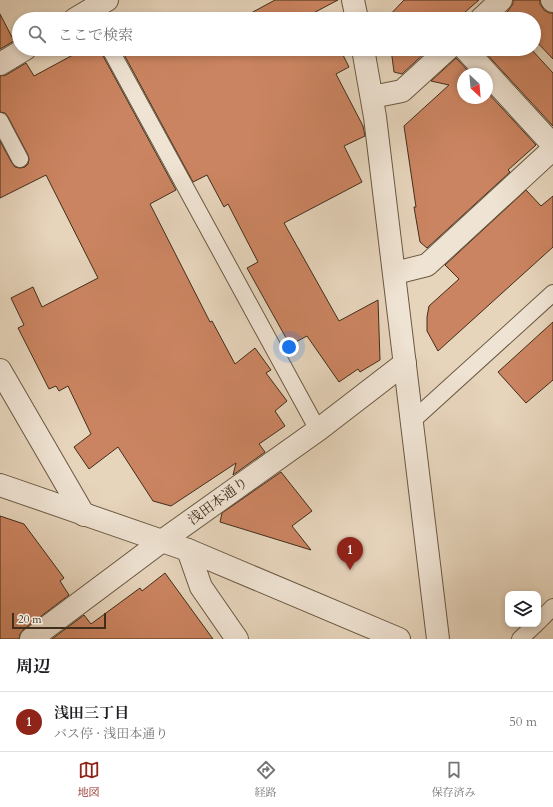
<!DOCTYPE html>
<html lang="ja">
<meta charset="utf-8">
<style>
:root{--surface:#fff;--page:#f2f2f2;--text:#202124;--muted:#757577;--line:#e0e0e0;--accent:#8f2418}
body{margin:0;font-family:Cardo,"Noto Serif JP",serif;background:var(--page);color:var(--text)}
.controls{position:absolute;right:12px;bottom:12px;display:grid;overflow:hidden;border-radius:8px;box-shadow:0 2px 6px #0003}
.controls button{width:36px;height:36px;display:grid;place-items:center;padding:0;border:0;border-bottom:1px solid var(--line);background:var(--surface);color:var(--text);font:20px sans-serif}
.compass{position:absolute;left:457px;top:68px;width:36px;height:36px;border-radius:50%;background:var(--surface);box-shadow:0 2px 6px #0003;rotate:154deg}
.scale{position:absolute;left:12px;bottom:10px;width:94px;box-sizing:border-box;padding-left:4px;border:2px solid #402e1a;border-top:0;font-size:11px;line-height:14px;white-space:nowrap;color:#402e1a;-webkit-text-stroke:3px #efe3d3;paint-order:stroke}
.you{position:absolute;left:289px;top:347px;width:14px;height:14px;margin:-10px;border:3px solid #fff;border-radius:50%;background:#1a73e8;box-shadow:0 0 0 6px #1a73e833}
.badge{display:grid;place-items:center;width:26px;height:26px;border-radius:50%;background:var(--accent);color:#fff;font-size:13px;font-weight:700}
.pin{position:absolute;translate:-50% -33px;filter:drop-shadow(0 1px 2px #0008)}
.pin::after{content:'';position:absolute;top:21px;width:14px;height:12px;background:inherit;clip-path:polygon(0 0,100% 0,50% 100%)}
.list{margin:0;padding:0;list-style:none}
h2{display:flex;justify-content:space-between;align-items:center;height:52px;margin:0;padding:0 16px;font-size:17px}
h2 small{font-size:13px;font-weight:400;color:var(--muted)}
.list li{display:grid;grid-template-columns:26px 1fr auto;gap:12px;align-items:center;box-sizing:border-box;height:60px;padding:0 16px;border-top:1px solid var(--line)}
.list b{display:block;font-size:15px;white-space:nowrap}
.list p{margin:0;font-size:13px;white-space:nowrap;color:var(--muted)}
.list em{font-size:13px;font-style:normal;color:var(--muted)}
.icon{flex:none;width:22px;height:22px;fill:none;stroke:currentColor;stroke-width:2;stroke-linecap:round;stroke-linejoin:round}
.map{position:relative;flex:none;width:553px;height:639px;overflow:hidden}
.search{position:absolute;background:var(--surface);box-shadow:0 2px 6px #0003;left:12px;right:12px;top:12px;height:44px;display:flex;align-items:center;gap:10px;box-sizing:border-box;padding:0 14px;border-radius:22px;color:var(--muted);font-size:15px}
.sheet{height:112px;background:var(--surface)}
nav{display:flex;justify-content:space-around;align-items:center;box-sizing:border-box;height:56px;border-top:1px solid var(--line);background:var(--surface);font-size:11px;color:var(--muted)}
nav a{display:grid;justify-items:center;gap:2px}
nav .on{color:var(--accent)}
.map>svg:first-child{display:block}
.building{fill:#cb8461;stroke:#402e1a}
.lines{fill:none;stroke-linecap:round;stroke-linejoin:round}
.service-casing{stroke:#6a5842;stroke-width:18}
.minor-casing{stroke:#6a5842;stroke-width:24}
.tertiary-casing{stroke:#6a5842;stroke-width:24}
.service{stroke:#efe3d3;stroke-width:16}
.minor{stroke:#efe3d3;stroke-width:22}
.tertiary{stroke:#efe3d3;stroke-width:22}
.labels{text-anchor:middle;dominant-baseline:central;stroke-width:3.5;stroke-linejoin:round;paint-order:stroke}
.street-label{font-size:14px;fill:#402e1a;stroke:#efe3d3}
</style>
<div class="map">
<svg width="553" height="639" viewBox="0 0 553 639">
<rect width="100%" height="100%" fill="#e6d4bb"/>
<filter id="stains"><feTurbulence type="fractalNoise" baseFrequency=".005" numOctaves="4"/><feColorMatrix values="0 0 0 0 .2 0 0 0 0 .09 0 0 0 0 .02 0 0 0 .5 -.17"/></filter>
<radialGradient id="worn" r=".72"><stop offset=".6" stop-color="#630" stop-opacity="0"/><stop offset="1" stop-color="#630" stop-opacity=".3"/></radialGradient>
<!-- building -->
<g class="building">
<polygon points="275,0 338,0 302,19 240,19"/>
<polygon points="404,0 479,0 457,19 386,19"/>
<polygon points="513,0 540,0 540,4 544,10 549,13 553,13 553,59 534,39 534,19 514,19 507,12 513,4"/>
<polygon points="0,14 14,41 0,49"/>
<polygon points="84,49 101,49 102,54 176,190 150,204 210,322 212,321 235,364 255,348 271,370 266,373 287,401 275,411 285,426 259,444 265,452 233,475 236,463 171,506 153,501 118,447 89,469 74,447 91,434 68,386 59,391 56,386 49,389 18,328 24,325 11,298 33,287 42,307 98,278 46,175 0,198 0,141 12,163 15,167 20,168 25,167 28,164 29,159 28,155 8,117 5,113 0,112 0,76 6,75 26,63 34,76"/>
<polygon points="121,49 170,49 172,53 180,49 340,49 349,67 336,74 363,126 365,136 344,146 362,182 284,223 339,321 378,300 380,360 360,372 358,369 339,382 307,336 290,345 247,268 258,262 228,204 224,207 207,175 193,182"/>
<polygon points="391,49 429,49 402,74 394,72"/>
<polygon points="482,49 531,49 553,73 553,126"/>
<polygon points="456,58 471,74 463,74 463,98 487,98 487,92 536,145 508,170 510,172 427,248 420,242 414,207 416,207 404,126 449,85 431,81"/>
<polygon points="526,190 541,206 553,196 553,247 438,351 427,331 427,317 429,306 459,279 445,265"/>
<polygon points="553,322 553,380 526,403 498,372"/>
<polygon points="281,472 312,511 292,526 311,550 220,522 222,513"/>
<polygon points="0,516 24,524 64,578 60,581 69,595 24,629 20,634 19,639 0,639"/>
<polygon points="165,573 213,639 52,639 84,615 91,624 140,588 142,591"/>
</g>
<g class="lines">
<defs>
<g id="service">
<polyline points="110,49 318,430"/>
<polyline points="0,121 20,159"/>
<polyline points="412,421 553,293"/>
<polyline points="538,622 553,607"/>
<polyline points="520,639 536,624"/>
</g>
<g id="minor">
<polyline points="552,0 553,1"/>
<polyline points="75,19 107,0"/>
<polyline points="481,19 501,0"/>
<polyline points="465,49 553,145"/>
<polyline points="0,64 25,49"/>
<polyline points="372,97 402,91 448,49"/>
<polyline points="395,273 427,265 553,149"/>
<polyline points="188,550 201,587 237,639"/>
<polyline points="31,639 162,541 318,430 405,363"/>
</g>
<g id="tertiary">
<polyline points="353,0 357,19"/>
<polyline points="363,49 375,117 438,639"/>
<polyline points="0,370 84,515"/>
<polyline points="0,485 188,550 399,639"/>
</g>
</defs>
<!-- service casing -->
<use href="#service" class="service-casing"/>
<!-- minor casing -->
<use href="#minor" class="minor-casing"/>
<!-- tertiary casing -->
<use href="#tertiary" class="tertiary-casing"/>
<!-- service -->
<use href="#service" class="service"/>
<!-- minor -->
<use href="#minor" class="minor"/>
<!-- tertiary -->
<use href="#tertiary" class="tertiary"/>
</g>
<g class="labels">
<!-- street labels -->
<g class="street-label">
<text transform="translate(218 501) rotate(-36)">浅田本通り</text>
</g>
</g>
<rect width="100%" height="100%" filter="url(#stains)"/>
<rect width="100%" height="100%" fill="url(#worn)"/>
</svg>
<div class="controls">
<button><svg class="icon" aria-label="layers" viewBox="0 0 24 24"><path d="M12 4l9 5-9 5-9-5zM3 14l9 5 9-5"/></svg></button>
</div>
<svg class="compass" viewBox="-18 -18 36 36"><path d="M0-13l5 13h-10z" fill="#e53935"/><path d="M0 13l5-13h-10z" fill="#757577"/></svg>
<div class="scale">20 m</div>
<div class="you"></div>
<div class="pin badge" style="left:350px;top:570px">1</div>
<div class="search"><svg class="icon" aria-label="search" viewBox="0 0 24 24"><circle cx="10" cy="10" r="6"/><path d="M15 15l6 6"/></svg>ここで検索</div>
</div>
<section class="sheet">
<h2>周辺<small></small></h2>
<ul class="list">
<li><span class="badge">1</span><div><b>浅田三丁目</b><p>バス停 · 浅田本通り</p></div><em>50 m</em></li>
</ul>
</section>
<nav>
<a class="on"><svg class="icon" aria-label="map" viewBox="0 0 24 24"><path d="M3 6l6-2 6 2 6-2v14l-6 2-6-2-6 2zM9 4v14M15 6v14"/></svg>地図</a>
<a><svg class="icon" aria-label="directions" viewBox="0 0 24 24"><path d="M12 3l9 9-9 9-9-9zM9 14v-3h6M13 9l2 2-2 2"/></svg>経路</a>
<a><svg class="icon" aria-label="saved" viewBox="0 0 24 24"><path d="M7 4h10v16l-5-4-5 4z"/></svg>保存済み</a>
</nav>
